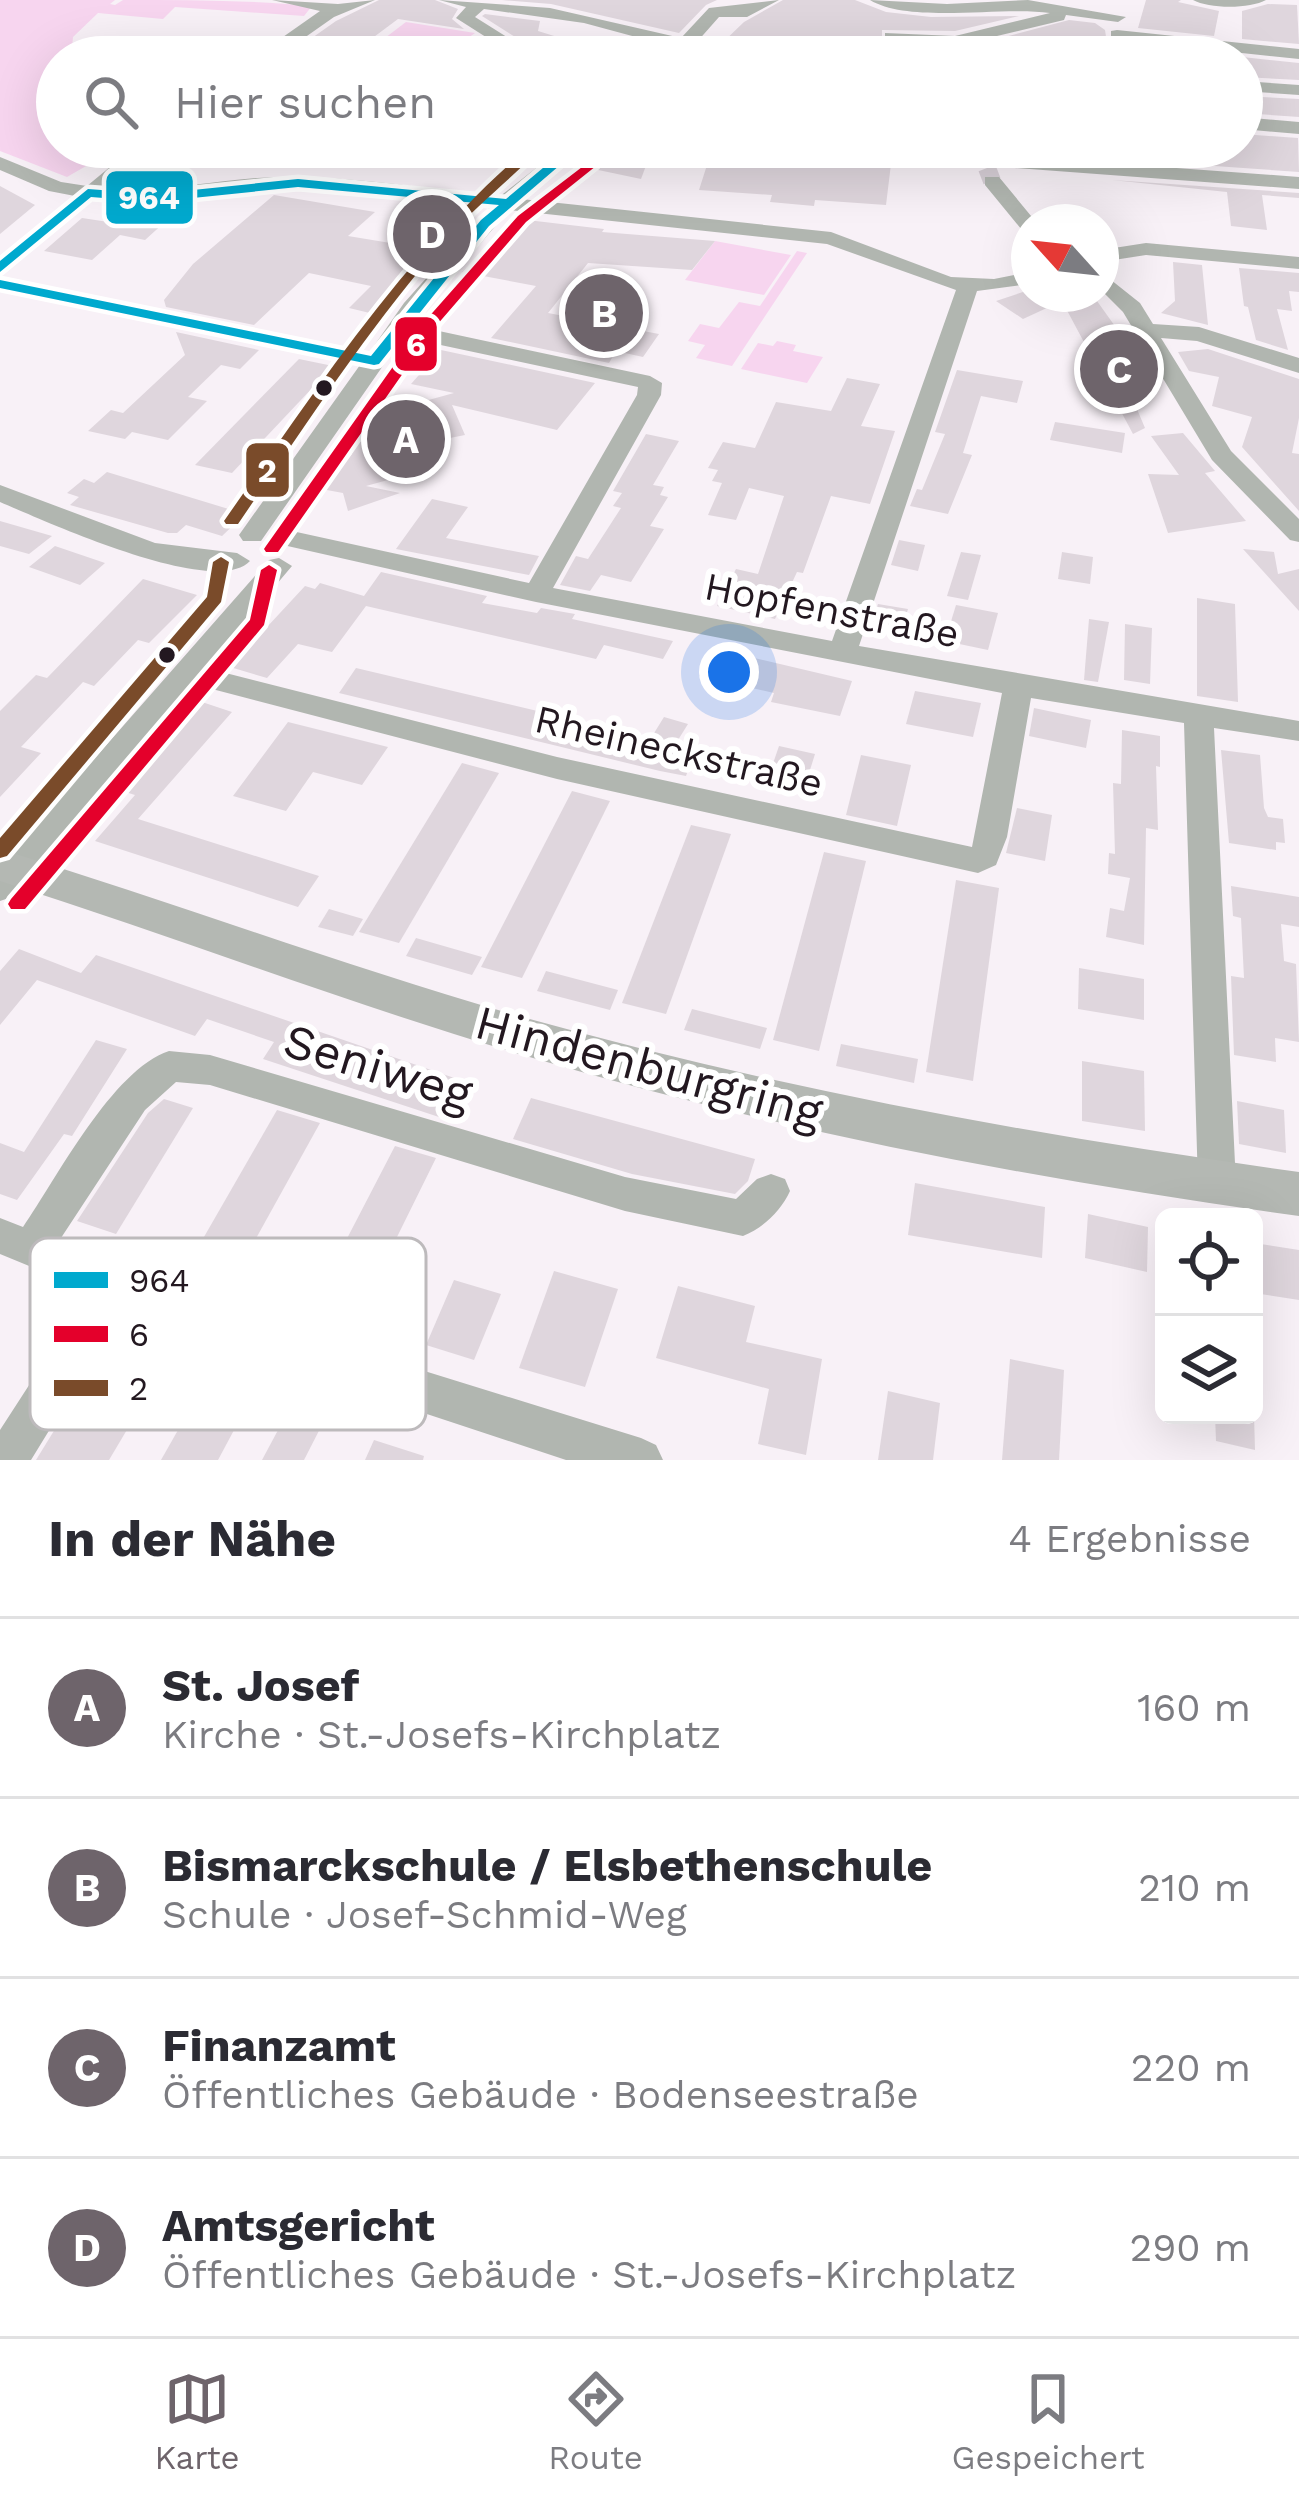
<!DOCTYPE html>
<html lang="de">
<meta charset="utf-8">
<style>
:root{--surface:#fff;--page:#f7f7f7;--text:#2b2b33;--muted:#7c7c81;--line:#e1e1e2;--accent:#6e646b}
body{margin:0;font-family:"Work Sans",sans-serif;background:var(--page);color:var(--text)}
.controls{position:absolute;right:36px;bottom:36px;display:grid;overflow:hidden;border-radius:18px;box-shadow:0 12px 48px #0002}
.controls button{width:108px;height:108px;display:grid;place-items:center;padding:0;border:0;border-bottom:3px solid var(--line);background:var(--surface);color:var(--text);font:60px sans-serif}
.compass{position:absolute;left:1011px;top:204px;width:108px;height:108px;border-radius:50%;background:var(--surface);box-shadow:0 12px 48px #0002;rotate:297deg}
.you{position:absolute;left:729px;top:672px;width:42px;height:42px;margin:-30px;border:9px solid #fff;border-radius:50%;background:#1a73e8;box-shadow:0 0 0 18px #1a73e833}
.badge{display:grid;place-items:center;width:78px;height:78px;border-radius:50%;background:var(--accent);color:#fff;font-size:39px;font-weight:700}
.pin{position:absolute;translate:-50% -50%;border:6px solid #fff;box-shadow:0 3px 12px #0006}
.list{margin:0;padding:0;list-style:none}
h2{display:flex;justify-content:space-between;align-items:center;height:156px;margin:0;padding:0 48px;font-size:51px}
h2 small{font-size:39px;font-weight:400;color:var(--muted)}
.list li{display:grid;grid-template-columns:78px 1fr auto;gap:36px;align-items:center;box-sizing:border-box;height:180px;padding:0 48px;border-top:3px solid var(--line)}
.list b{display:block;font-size:45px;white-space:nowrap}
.list p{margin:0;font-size:39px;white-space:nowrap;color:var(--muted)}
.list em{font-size:39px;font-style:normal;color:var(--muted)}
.icon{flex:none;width:66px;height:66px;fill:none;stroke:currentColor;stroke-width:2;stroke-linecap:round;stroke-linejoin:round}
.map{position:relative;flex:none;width:1299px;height:1460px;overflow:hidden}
.search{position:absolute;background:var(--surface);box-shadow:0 12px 48px #0002;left:36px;right:36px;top:36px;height:132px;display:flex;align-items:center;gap:30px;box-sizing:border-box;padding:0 42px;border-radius:66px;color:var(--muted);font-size:45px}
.sheet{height:876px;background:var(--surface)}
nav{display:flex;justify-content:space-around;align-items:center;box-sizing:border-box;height:168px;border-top:3px solid var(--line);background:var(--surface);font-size:33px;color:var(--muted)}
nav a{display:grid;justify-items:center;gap:6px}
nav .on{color:var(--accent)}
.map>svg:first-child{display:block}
.green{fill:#f7d5ef}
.building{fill:#dfd6dd}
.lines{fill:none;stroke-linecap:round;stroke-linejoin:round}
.minor-tunnel{stroke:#d8d0d7;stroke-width:18;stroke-dasharray:18 9;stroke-linecap:butt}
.minor{fill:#b1b6b0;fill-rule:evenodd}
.major{fill:#b4b8b3;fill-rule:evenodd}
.bus-1-casing{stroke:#fff;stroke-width:9}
.bus-2-casing{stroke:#fff;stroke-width:9}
.bus-3-casing{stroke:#fff;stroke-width:9}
.bus-1{fill:#00a9ce;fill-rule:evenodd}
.bus-2{fill:#e4002b;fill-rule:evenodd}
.bus-3{fill:#7a4b2a;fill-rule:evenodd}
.bus-dot{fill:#231820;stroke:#fff;stroke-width:4.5}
.labels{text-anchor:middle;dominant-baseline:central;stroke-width:12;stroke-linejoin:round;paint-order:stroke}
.street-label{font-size:39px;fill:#231820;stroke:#fff}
.near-street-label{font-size:48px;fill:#231820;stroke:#fff}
.key{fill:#fff;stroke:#bdbabc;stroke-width:3}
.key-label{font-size:33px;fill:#231820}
.line-badge{stroke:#fff;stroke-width:4.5}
.badge-label{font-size:33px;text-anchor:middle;font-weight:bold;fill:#fff}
</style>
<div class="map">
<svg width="1299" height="1460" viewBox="0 0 1299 1460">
<rect width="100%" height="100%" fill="#f8f1f7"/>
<!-- green -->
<g class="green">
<path d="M0 0H115L110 4 115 5 123 0C187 0 249 0 312 6L304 16 175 7 163 19 98 13 73 37 71 57H57V147H119L67 177 0 151Z"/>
<polygon points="406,22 475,33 447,53 462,57 360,57"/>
<polygon points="715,241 791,255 764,295 685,280"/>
<polygon points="797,251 807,253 732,366 696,358 705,345 688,341 700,324 719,328 739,302 760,306"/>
<polygon points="777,341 796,345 793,351 823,357 807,383 741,369 758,343 773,346"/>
</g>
<!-- building -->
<g class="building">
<polygon points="379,0 435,0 458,9 452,19 464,29 398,19 347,57 285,57 336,21"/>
<polygon points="502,0 717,0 706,5 679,33 551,4"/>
<polygon points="783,0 855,0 886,12 931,17 1019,16 955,31 882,30 882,44 891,46 956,50 1069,20 1095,23 1105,30 1109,57 729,57 717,48 744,22"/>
<polygon points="1146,0 1181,0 1178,2 1219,11 1214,36 1138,28"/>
<polygon points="1268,4 1297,5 1299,44 1242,39 1242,11"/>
<polygon points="485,14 540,21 538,31 567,40 540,57 522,57 520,40 482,16"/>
<polygon points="1242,57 1299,63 1299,80 1242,77"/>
<polygon points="1242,96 1299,99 1299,117 1242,113"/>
<polygon points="1242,134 1298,138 1299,172 1114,159 1114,148 1242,147"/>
<polygon points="605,147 653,147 641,179 584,167"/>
<polygon points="667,147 800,147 814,158 909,165 891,164 886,205 815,200 814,206 770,202 772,195 699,190 707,165 666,162"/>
<polygon points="1112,180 1299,193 1299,198 1262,195 1267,230 1231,226 1227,192"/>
<polygon points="0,186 35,205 0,234"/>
<polygon points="274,195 375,212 348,236 433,250 374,314 349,308 371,286 309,273 254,325 166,307 164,300 193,264"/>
<polygon points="432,211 462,216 441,239 411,218"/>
<polygon points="138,217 166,221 145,240 120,235 92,260 44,251 82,218 128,225"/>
<polygon points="527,220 604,229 602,232 715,241 692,270 588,263 548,313 659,334 643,357 616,351 609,363 491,338 536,286 462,272 511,225"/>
<polygon points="1173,262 1202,265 1208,325 1161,313 1175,301"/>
<polygon points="1239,268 1299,273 1299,292 1289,291 1292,311 1277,309 1288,350 1256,340 1248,307 1244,306"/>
<polygon points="1029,290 1029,294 1092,294 1127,343 1140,370 1135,375 1152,395 1131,395 1145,428 1133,434 1062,301 1023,319 996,301"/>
<polygon points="176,332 259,350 240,369 221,365 188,397 207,401 168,440 132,432 125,439 88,431 111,410 123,413 185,355"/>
<polygon points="1208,349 1299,379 1299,418 1292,453 1299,454 1299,511 1242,447 1252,417 1212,406 1219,377 1189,371 1178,352"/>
<polygon points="441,350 595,383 557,430 452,405 465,435 450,438 436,456 439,466 366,486 400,493 348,511 343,493 305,486 309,480 335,475 352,454 348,445 363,441 378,423 374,415 454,393 411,384"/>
<polygon points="299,359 333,366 232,473 195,465"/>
<polygon points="957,370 1023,381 1017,403 981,396 963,453 972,455 948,514 910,506 917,489 922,490 945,434 935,432"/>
<polygon points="847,378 880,384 861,426 895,431 870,504 831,496 803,573 797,572 775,619 717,606 736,569 758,574 784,496 749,488 736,520 708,515 722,483 712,481 718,470 708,468 723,442 755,448 776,402 831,411"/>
<polygon points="1055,422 1125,433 1122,453 1050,440"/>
<polygon points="1183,433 1215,471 1205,473 1246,521 1168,533 1148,474 1179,475 1151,436"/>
<polygon points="646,434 679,441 653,485 664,487 660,495 668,497 650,526 664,529 631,582 601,575 590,591 560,585 576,556 588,559 621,508 613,506 622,493 613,491"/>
<polygon points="107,472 245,514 222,536 186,525 177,533 168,533 70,505 79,497 67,493 84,479 94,483"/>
<polygon points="432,499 468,507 446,538 539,556 529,575 396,549"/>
<polygon points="0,521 52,536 29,554 0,546"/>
<polygon points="899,540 925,545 918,571 891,565"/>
<polygon points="55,546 105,563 80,585 29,567"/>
<polygon points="1243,549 1274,552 1278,574 1299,569 1299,611"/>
<polygon points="961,552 981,555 968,600 947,596"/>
<polygon points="1062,552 1093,557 1090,584 1058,579"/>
<polygon points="381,572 487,596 482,603 537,613 541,608 575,614 572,619 673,641 663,659 604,645 596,659 366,606 332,652 298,644 267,678 230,667 305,586 315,589 320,583 364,596"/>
<polygon points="143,579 197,595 149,643 138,640 94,686 83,682 21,747 41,753 0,797 0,711 36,675 47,678"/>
<polygon points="1197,598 1235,604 1238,702 1197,696"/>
<polygon points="878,604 908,609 901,633 870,627"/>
<polygon points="956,605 998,613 988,650 945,641"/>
<polygon points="1089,619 1109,622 1098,682 1084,680"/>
<polygon points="1125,624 1152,628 1150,684 1124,680"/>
<polygon points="712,648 852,681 840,716 771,702 774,693 699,676"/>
<polygon points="356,668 651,738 664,717 688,724 678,740 697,744 686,776 660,771 339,693"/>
<polygon points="915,691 981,703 973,737 906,724"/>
<polygon points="199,701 232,712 138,819 319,876 298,907 95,841 135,795 119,790"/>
<polygon points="1034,708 1091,720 1086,748 1029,736"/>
<polygon points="288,722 388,747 362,785 313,772 286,811 233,796"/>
<polygon points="1122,730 1160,736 1160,767 1156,766 1158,830 1146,828 1144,945 1106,937 1110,908 1124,911 1130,878 1108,874 1109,853 1115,854 1113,783 1121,784"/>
<polygon points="779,746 815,754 804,789 767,781"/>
<polygon points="1221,750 1260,755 1264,808 1268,817 1283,819 1285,843 1276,842 1276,850 1229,843"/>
<polygon points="861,755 911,765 897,826 846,815"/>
<polygon points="462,763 499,773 399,943 359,932"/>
<polygon points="572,791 610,801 522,978 481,967"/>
<polygon points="1017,808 1052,815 1045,861 1006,853"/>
<polygon points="691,825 731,834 666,1014 622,1003"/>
<polygon points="824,852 866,861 819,1051 773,1040"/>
<polygon points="956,880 999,888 973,1081 926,1072"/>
<polygon points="1231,886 1299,897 1299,927 1281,924 1284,961 1296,964 1299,1042 1275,1038 1276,1062 1234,1055 1231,976 1244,978 1241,918 1233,916"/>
<polygon points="329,909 363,919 353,936 318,927"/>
<polygon points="416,938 482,957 472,975 406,956"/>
<polygon points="19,949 81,973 96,955 466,1082 445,1119 263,1059 274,1042 207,1019 195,1036 37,980 0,1025 0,971"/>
<polygon points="1079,968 1144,979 1144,1020 1078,1009"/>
<polygon points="546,971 618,990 610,1010 537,991"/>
<polygon points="692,1009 767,1028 760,1049 684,1030"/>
<polygon points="96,1040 127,1049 72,1136 64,1134 17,1200 0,1194 0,1143 24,1152"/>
<polygon points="841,1044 918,1059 914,1083 836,1066"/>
<polygon points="1082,1061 1144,1071 1145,1131 1082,1121"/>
<polygon points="531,1098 755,1159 748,1181 735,1194 632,1174 513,1139"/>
<polygon points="164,1099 193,1108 116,1234 77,1221 148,1113"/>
<polygon points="1237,1101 1284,1110 1286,1153 1239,1144"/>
<polygon points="277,1110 320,1123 234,1278 189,1263"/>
<polygon points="395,1146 436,1158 358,1316 375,1322 365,1344 319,1329 328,1311 312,1306"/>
<polygon points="915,1183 1045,1207 1042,1258 908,1235"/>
<polygon points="1088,1214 1148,1227 1147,1272 1085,1258"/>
<polygon points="1254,1243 1299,1250 1299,1300 1254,1293"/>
<polygon points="554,1271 618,1289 585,1387 519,1368"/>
<polygon points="454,1280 501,1294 474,1360 426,1345"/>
<polygon points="678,1286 755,1306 746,1342 822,1359 806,1455 758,1444 769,1389 656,1358"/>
<polygon points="1010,1359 1064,1370 1059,1460 1002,1460"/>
<polygon points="92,1369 150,1391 109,1460 36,1460"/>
<polygon points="211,1372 256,1389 218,1460 161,1460"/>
<polygon points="888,1391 940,1403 933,1460 878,1460"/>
<polygon points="292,1404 326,1417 304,1460 262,1460"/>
<polygon points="1215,1415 1254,1415 1255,1450 1216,1441"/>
<polygon points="374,1440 424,1456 423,1460 365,1460"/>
</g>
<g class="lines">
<!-- minor-tunnel -->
<polyline class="minor-tunnel" points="987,168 992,181"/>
<!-- minor -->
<g class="minor">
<polygon points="272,0 338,4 375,0 334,17 277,57 125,57 140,46 273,44 320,11"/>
<polygon points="439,0 550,8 681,38 709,8 779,0 747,17 719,17 696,43 725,57 688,52 672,57 668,53 673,47 584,23 484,9 475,17 518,44 517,57 499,57 500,46 456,18 466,7"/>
<path d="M870 0 947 4 1028 0 1126 17 1118 22 1066 15 1064 20 955 46 891 42 885 41V33L955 36 1050 13C1001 6 909 24 870 0Z"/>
<path d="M1193 0H1266C1250 9 1209 9 1193 0Z"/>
<polygon points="1117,30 1299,49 1299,59 1111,39 1111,31"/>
<polygon points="1242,81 1299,85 1299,95 1242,91"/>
<polygon points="1242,117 1299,122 1299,134 1242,129"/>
<path d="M134 147H156L108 189C159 192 206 182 257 178 337 173 420 188 499 197L563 147H585L521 199 831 232 951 277 994 279 1029 272V284L977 291 859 646 1299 721V741L1214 728 1236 1184 1231 1196 1217 1201 1203 1196 1198 1184 1184 723 1031 698 1007 837 996 865 978 873 557 779 193 684 12 897 0 901V866L269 560 279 558 292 566 206 668 557 757 972 847 1002 693 536 602 283 545 279 539 283 533 292 531 529 583 637 395 638 387 403 337 261 541H243L239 535 360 365 0 291V277L369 353 404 303 489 208C414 200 339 189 264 190 205 191 156 207 95 199L0 274V257L75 196 49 191 0 170V157L61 182 87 186ZM509 210 827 244 956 290 832 641 553 588 661 395 662 383 650 376 411 325Z"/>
<polygon points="804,147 892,147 1299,177 1299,189 814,153"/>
<polygon points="985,177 999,177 1036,222 1029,222 1029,232 1022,230 985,185"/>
<polygon points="1146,243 1299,257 1299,269 1146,255 1101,262 1101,250"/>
<polygon points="1101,272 1140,303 1153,324 1199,327 1299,358 1299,373 1197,341 1161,338 1231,451 1299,519 1299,542 1290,540 1212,460 1123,312 1101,290"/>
<path d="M0 485 155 543 237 553 250 561C214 599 43 520 0 502Z"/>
<path d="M169 1051 210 1055 625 1177 736 1199 757 1179 771 1174 785 1179 790 1191C781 1211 763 1228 743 1236L625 1211 210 1085 176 1082 145 1110 59 1241 318 1338 641 1438 656 1445 663 1460H566L318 1378 126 1305 31 1460H0V1430L90 1291 0 1254V1218L23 1227C57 1178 112 1070 169 1051Z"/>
</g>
<!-- major -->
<path class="major" d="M0 849C176 903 349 968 526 1018 780 1089 1038 1136 1299 1172V1216C1038 1180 779 1131 526 1056 349 1004 176 937 0 881Z"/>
<defs>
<polygon id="bus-1" points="568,147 581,147 489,226 379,364 374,365 0,288 0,280 371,356 481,220 499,205 298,187 154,202 91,197 0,272 0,261 88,189 154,194 298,179 506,199"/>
<g id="bus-2">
<polygon points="586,164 596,166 526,222 436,326 278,552 266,552 264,549 266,546 426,320 518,216"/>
<polygon points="269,565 277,570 264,625 25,909 11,909 8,904 11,899 250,620 261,570"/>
</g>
<g id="bus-3">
<path d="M529 147H542C512 178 478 204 449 236 370 325 305 426 238 524H226L224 521C317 388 405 253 529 147Z"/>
<polygon points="221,557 229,562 221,602 7,856 0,858 0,838 207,597 213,562"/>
</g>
</defs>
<!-- bus-1 casing -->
<use href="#bus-1" class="bus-1-casing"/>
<!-- bus-2 casing -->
<use href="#bus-2" class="bus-2-casing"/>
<!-- bus-3 casing -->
<use href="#bus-3" class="bus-3-casing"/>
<!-- bus-1 -->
<use href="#bus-1" class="bus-1"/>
<!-- bus-2 -->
<use href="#bus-2" class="bus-2"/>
<!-- bus-3 -->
<use href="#bus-3" class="bus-3"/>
</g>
<!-- markers -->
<g class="bus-dot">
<circle cx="324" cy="388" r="10"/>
<circle cx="167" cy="655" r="10"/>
</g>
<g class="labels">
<!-- street labels -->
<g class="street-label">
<text transform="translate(832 610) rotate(11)">Hopfenstraße</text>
<text transform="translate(679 751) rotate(13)">Rheineckstraße</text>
</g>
<!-- near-street labels -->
<g class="near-street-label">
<text transform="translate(378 1067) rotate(17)">Seniweg</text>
<text transform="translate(649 1067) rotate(15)">Hindenburgring</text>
</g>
</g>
<!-- legend -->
<rect x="30" y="1238" width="396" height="192" rx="18" class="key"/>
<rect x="54" y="1272" width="54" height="16" fill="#00a9ce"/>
<rect x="54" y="1326" width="54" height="16" fill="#e4002b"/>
<rect x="54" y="1380" width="54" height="16" fill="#7a4b2a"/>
<g class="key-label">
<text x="129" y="1292">964</text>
<text x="129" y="1346">6</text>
<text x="129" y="1400">2</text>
</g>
<g class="line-badge">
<rect x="104" y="169" width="91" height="57" rx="12" fill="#00a9ce"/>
<rect x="393" y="315" width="46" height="58" rx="12" fill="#e4002b"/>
<rect x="244" y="441" width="47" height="58" rx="12" fill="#7a4b2a"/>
</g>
<g class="badge-label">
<text x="149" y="209">964</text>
<text x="416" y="356">6</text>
<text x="267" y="482">2</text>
</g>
</svg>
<div class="controls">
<button><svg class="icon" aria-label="locate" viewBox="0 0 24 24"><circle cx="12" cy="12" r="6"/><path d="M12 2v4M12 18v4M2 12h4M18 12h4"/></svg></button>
<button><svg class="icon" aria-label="layers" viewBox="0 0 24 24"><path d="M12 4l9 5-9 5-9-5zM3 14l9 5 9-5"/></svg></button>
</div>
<svg class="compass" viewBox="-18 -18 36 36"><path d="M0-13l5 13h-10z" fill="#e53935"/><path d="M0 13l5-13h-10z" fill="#7c7c81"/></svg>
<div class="you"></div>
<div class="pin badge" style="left:406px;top:439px">A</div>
<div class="pin badge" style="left:604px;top:313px">B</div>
<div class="pin badge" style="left:1119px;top:369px">C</div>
<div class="pin badge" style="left:432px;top:234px">D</div>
<div class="search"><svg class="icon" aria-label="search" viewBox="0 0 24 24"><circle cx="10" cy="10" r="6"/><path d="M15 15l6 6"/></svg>Hier suchen</div>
</div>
<section class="sheet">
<h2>In der Nähe<small>4 Ergebnisse</small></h2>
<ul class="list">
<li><span class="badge">A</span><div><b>St. Josef</b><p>Kirche · St.-Josefs-Kirchplatz</p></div><em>160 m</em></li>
<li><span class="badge">B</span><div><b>Bismarckschule / Elsbethenschule</b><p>Schule · Josef-Schmid-Weg</p></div><em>210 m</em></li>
<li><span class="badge">C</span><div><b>Finanzamt</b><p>Öffentliches Gebäude · Bodenseestraße</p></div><em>220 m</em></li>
<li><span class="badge">D</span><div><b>Amtsgericht</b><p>Öffentliches Gebäude · St.-Josefs-Kirchplatz</p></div><em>290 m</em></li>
</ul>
</section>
<nav>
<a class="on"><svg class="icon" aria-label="map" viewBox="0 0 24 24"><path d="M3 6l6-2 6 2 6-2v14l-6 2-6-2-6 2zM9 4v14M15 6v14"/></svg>Karte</a>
<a><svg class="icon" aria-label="directions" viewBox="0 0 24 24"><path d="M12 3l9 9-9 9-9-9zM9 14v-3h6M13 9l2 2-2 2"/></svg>Route</a>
<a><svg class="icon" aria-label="saved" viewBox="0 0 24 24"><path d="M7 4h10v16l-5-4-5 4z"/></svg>Gespeichert</a>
</nav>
